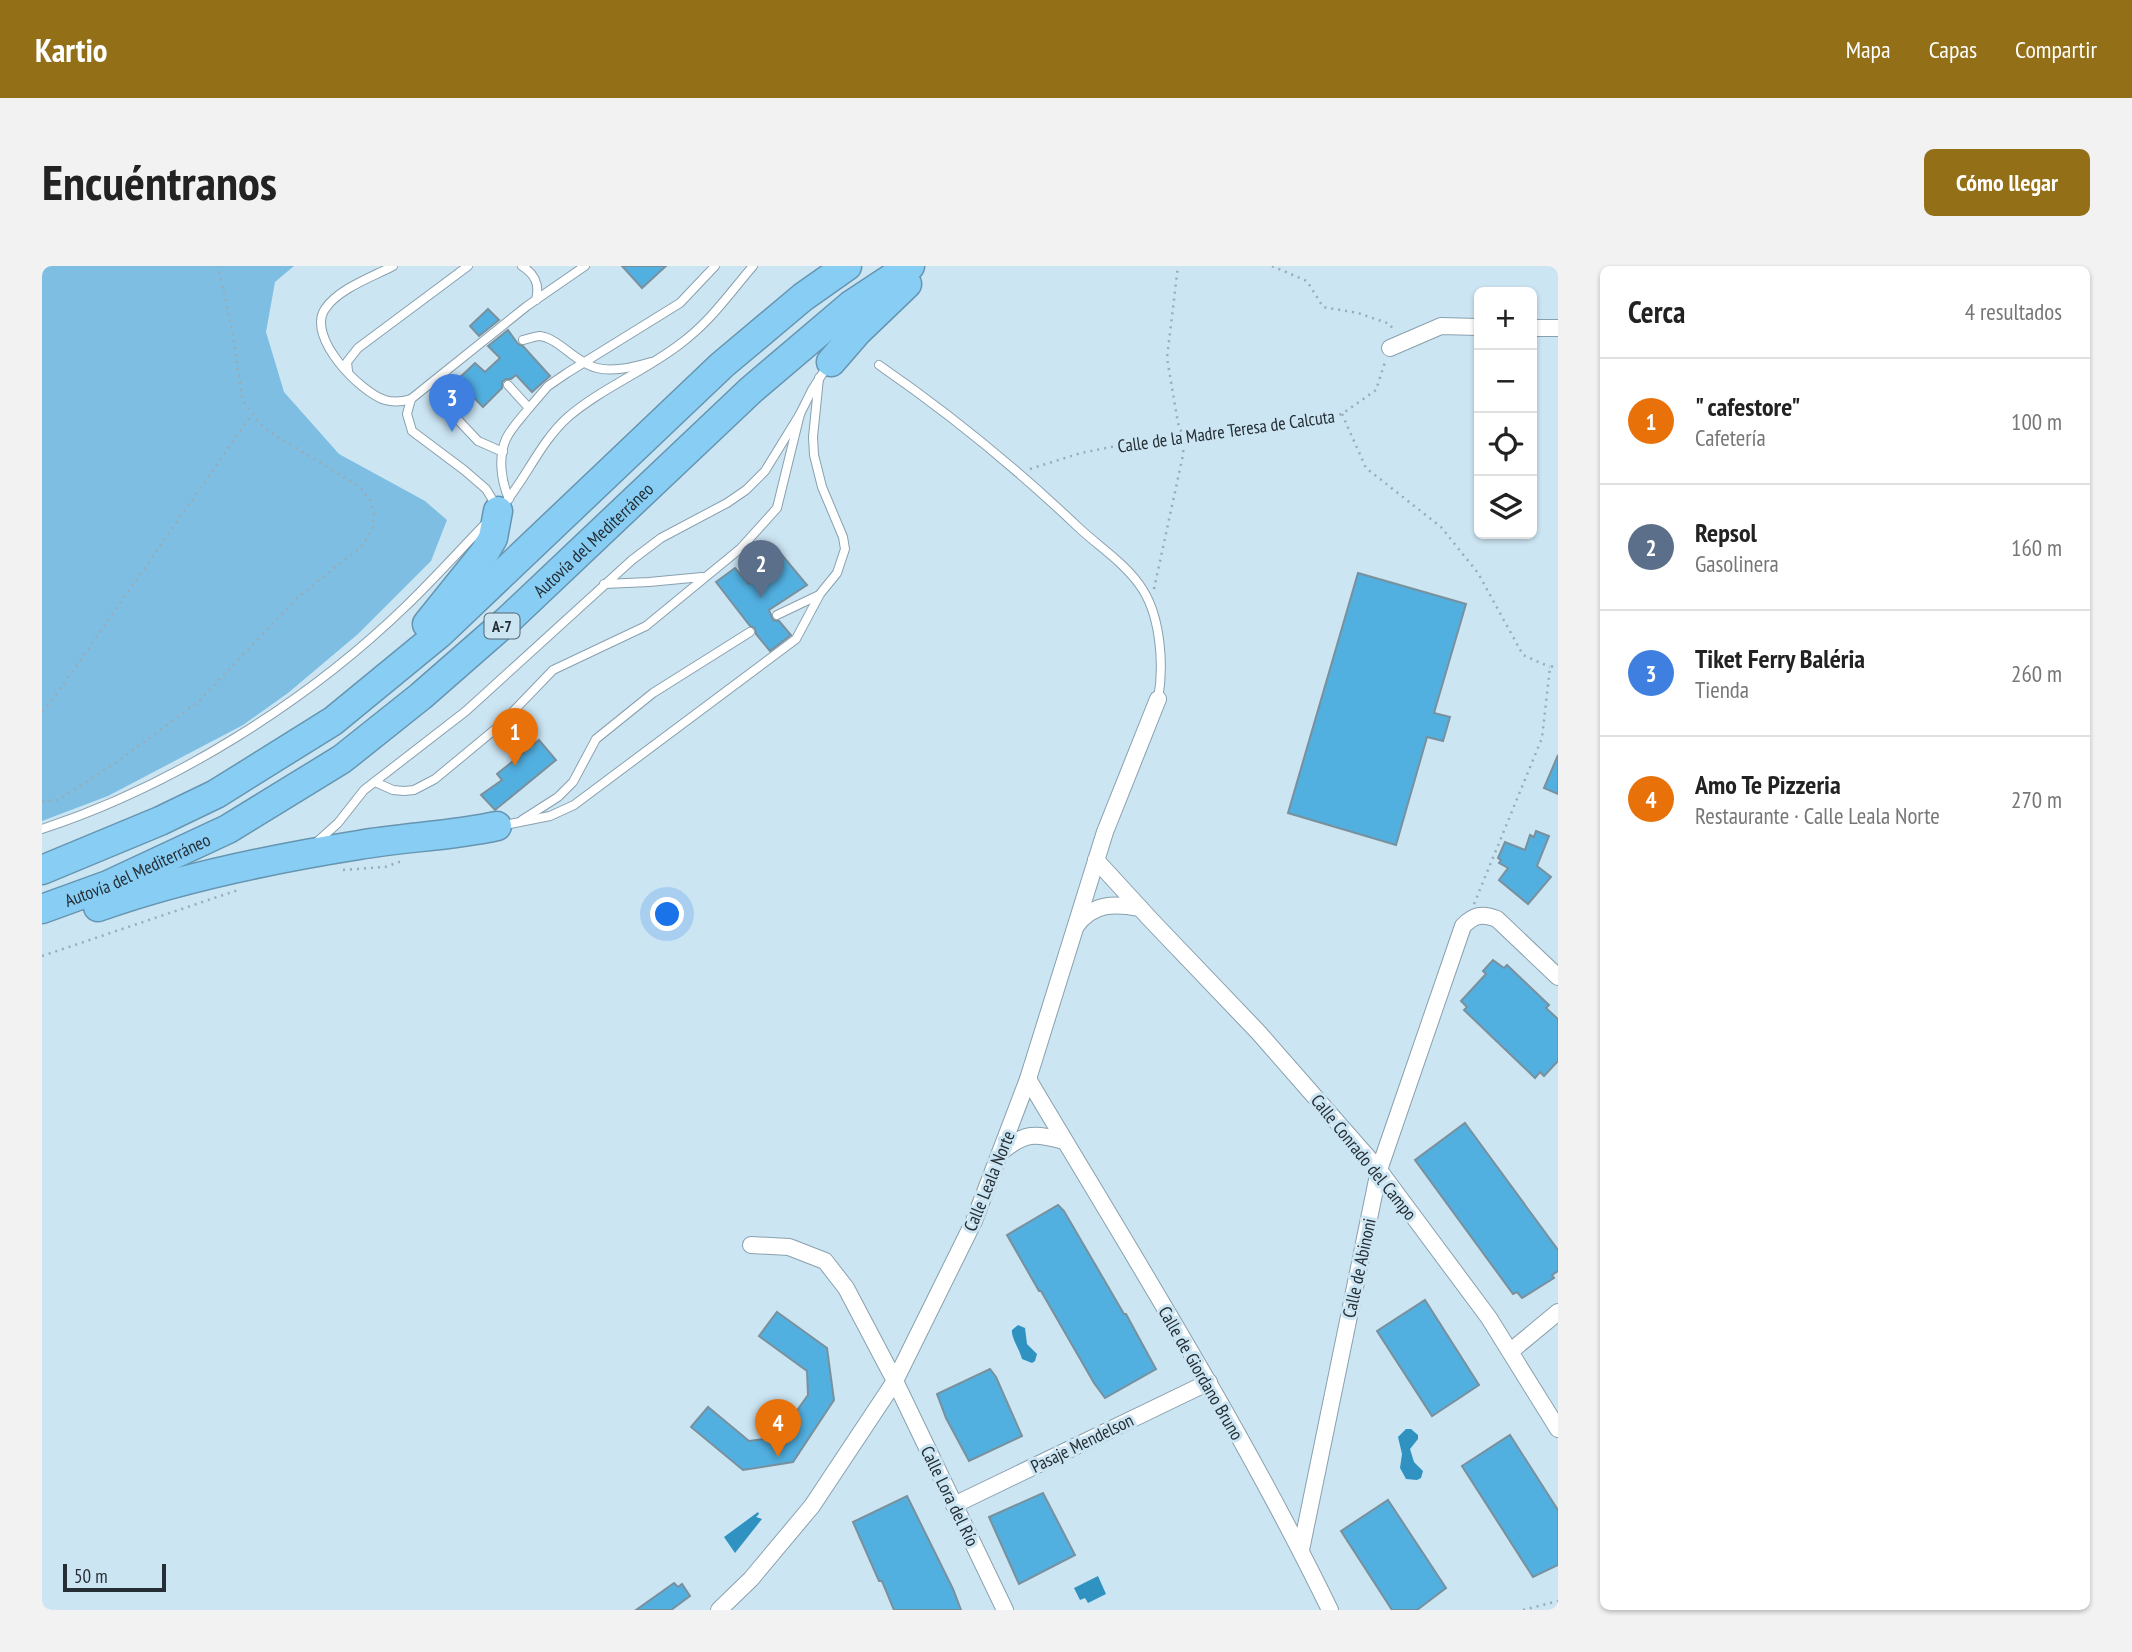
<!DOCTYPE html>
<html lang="es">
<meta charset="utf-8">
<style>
:root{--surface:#fff;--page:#f2f2f2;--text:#222;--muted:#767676;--line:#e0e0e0;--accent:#936f17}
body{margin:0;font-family:"PT Sans Narrow",sans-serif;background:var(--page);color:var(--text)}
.controls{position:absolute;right:21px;top:21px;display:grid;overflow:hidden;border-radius:10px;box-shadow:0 2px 5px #0004}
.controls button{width:63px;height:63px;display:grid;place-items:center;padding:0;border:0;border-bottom:2px solid var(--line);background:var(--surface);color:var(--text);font:35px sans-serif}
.scale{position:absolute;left:21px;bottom:18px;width:103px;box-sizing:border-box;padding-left:7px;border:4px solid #252e34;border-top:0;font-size:19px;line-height:24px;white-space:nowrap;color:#252e34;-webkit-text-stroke:5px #cce5f3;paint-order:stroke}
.you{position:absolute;left:626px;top:649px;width:24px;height:24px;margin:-18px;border:5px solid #fff;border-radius:50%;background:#1a73e8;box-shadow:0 0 0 10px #1a73e833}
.badge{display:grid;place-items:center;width:46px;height:46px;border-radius:50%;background:var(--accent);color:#fff;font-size:23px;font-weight:700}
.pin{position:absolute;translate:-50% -58px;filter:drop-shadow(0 2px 4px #0008)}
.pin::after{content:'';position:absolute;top:37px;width:24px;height:21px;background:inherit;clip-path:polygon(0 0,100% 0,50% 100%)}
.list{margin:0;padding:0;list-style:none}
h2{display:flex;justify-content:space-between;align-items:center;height:91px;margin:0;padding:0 28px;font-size:30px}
h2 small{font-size:23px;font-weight:400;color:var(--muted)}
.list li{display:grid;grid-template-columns:46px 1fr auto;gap:21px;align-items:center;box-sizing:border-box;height:126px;padding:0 28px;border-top:2px solid var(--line)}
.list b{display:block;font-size:26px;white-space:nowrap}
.list p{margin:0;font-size:23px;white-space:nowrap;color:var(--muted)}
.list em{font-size:23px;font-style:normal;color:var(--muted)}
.icon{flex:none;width:38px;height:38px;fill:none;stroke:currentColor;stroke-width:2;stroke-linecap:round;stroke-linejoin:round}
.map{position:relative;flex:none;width:1516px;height:1344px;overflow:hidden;border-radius:10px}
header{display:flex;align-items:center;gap:42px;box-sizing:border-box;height:98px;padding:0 35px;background:var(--accent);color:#fff}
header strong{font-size:33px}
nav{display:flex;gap:38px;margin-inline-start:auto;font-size:24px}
.intro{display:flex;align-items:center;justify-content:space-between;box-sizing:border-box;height:168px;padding:0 42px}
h1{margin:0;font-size:49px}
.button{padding:18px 32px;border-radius:10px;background:var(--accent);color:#fff;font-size:24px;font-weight:700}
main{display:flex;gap:42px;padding:0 42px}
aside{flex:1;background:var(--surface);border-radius:10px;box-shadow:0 2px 5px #0004}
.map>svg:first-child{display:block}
.green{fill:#7ebee3}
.water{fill:#2f92c1}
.building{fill:#52b0e1;stroke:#79909d;stroke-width:2}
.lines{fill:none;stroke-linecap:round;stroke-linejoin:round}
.lane-casing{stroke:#89a0ae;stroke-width:10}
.street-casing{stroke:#89a0ae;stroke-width:18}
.highway-casing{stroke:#6595b1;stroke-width:31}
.path{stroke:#98acb8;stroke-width:2.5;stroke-dasharray:2 5;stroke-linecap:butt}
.lane{stroke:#fff;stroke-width:8}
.street{stroke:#fff;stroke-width:16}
.highway{stroke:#88cdf4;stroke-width:28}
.labels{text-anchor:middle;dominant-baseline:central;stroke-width:6;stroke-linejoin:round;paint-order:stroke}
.shield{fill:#cce5f3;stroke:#57656d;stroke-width:2}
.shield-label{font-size:16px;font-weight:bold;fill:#252e34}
.street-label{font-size:18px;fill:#252e34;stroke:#cce5f3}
</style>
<header>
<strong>Kartio</strong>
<nav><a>Mapa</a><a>Capas</a><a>Compartir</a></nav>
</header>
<div class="intro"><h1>Encuéntranos</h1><a class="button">Cómo llegar</a></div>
<main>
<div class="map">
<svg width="1516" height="1344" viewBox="0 0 1516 1344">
<rect width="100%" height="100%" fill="#cce5f3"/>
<!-- green -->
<polygon class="green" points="0,0 252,0 233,16 224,66 242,126 297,188 383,235 405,254 389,295 316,368 246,427 201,459 66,530 0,555"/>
<!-- water -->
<g class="water">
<path d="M976 1059 983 1062 985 1078 995 1088 993 1095 990 1097 980 1093C978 1084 969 1072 970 1064Z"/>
<polygon points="1364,1163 1369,1163 1376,1169 1376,1173 1368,1183 1372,1196 1381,1205 1379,1212 1375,1214 1364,1213 1358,1202 1360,1188 1356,1171"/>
<polygon points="716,1246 717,1248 714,1251 720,1253 693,1287 682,1271"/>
<polygon points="1056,1310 1064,1328 1046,1337 1043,1332 1038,1334 1032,1322"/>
</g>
<!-- building -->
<g class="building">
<polygon points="580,0 624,0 600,22"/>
<polygon points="446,43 457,54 437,70 428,60"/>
<polygon points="466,64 476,78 481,80 508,110 490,126 474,109 469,113 464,113 460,116 460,122 441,141 415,114 433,97 443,106 458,92 446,80"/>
<polygon points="739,288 765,319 727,344 731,354 737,355 749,369 728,385 714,368 713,362 708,360 674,316 693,302 707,318 723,304 721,302"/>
<polygon points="1316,307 1424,338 1392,447 1408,451 1401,475 1385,471 1354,579 1246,547"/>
<polygon points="497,474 514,494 453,544 439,529 460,514 455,508"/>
<polygon points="1516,489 1516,528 1502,522"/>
<polygon points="1494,565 1507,570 1495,600 1509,611 1486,638 1457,614 1466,602 1457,597 1459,594 1456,592 1463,576 1483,584 1488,569 1492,571"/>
<polygon points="1451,694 1462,702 1465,699 1507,739 1504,742 1516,753 1516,795 1502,810 1498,806 1493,812 1422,744 1425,741 1419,735 1444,708 1441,705"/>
<polygon points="1423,857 1516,984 1516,1005 1510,1009 1512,1012 1480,1032 1475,1026 1471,1028 1373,894"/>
<polygon points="1016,939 1022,945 1082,1048 1084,1048 1114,1103 1063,1132 1052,1117 999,1025 997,1025 965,969"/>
<polygon points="1383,1034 1437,1119 1390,1150 1335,1065"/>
<polygon points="735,1046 785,1082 792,1134 751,1196 701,1204 649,1161 666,1141 707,1175 736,1171 766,1129 765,1105 717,1070"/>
<polygon points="948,1103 954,1111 980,1170 927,1195 904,1152 895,1128"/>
<polygon points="1468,1169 1516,1244 1516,1299 1491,1311 1420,1200"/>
<polygon points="1001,1227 1033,1289 977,1318 947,1251"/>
<polygon points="865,1230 911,1323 919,1344 852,1344 840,1315 837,1315 811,1256"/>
<polygon points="1346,1234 1404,1322 1375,1344 1350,1344 1299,1265"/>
<polygon points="632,1317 636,1321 640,1318 648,1330 629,1344 594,1344"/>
</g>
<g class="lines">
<defs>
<g id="lane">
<path d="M351 0C330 11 296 23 283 43 264 71 318 126 343 134 353 137 360 136 369 133"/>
<path d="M480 0C493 8 498 18 494 34"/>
<path d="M481 74C486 73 493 70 498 70 516 72 534 97 555 102 571 106 593 101 609 96"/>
<path d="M837 99C908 148 974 202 1036 261 1057 281 1085 298 1101 324 1119 353 1122 401 1116 433"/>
<polyline points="306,105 305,96 316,82 426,0"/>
<path d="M466 119 487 142C480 151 469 162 464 173 456 191 459 215 467 233"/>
<polyline points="402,139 436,175 461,186"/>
<polyline points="487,142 506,120 525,107 638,37 673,0"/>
<polyline points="455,241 444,223 422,204 370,165 365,148 369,133 485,40 543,0"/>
<path d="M459 242C484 213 498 176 526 151 560 122 603 105 638 78 668 56 687 28 711 0"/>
<polyline points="562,318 607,316 660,311"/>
<polyline points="735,349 777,329"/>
<polyline points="333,516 351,524 362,525 372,524 393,513 457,460 511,404 604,360 699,282 735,242 758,148 770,124 786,99"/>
<polyline points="480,554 516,531 531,516 554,473 611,427 708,366"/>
<polyline points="458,560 508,550 532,539 754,373 778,328 795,307 803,283 801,271 780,221 772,189 771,171 777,112"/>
<path d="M0 563C131 520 265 436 364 340 392 313 418 284 445 256"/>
<polyline points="276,575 296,557 322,524 424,445 590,294 619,272 685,237 704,224 723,205 758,148"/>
</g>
<g id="street">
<polyline points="1490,62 1516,62"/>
<polyline points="1348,82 1399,60 1437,61"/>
<polyline points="1054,594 1109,654 1217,767 1337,904 1447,1052 1516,1163"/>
<path d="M1034 660C1051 637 1072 637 1098 642"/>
<path d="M986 813C1090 988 1199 1161 1288 1344"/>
<path d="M959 886C983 866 993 867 1022 875"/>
<polyline points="709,979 747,981 783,995 804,1022 853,1115 963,1344"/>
<polyline points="1469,1085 1516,1046"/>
<polyline points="912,1239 1167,1116"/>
<path d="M1259 1284 1337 904 1421 660C1432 649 1440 647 1455 653L1516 711"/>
<polyline points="677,1344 709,1313 770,1240 853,1115 932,955 986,813 1063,566 1116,433"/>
</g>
<g id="highway">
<polyline points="789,96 815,66 865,18"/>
<polyline points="385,358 443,286 451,272 456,245"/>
<polyline points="0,604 118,555 174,528 291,455 397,368 680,99 761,31 805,0"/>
<path d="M56 641C140 611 229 593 317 579 363 571 410 570 455 560"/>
<path id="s1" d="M0 643 66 619 186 563 300 493 379 430 466 354 709 124 809 39 868 0"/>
</g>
</defs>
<!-- lane casing -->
<use href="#lane" class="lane-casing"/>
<!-- street casing -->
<use href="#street" class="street-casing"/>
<!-- highway casing -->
<use href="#highway" class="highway-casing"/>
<!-- path -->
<g class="path">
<polyline points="1230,0 1265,15 1281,41 1316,47 1348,58 1352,66"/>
<polyline points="1300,148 1324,202 1399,261 1436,307 1481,389 1508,401"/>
<polyline points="988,203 1039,187 1094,176 1168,171 1300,148 1334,124 1343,96"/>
<polyline points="1112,323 1141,189 1142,173 1136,157 1125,92 1136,0"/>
<polyline points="0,445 9,436 210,148"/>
<polyline points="0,535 16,534 75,496 157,435 255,332 319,281 330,263 332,249 328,234 318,221 231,168 217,157 200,133 191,68 176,0"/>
<polyline points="301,604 343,601 360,595"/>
<polyline points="1432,638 1500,472 1508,401 1516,399"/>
<polyline points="0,690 199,623"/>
<polyline points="1481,1344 1516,1335"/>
</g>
<!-- lane -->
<use href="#lane" class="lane"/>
<!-- street -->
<use href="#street" class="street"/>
<!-- highway -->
<use href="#highway" class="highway"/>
</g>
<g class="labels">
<!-- shield labels -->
<rect class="shield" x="442.5" y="347.5" width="35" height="25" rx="5"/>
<g class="shield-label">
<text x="460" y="360">A-7</text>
</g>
<!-- street labels -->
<g class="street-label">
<text transform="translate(1184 165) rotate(-8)">Calle de la Madre Teresa de Calcuta</text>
<text stroke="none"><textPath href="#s1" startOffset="670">Autovía del Mediterráneo</textPath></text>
<text stroke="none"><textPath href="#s1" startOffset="103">Autovía del Mediterráneo</textPath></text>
<text transform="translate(1322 891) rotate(51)">Calle Conrado del Campo</text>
<text transform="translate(947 915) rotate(-68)">Calle Leala Norte</text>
<text transform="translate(1317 1002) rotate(-78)">Calle de Abinoni</text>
<text transform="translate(1159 1107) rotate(60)">Calle de Giordano Bruno</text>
<text transform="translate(1040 1177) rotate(-26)">Pasaje Mendelson</text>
<text transform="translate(908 1230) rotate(64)">Calle Lora del Río</text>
</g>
</g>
</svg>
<div class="controls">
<button>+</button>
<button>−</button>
<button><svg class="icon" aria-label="locate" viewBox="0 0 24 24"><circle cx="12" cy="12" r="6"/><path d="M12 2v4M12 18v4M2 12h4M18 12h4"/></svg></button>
<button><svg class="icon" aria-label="layers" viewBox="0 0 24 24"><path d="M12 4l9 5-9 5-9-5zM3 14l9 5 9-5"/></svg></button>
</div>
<div class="scale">50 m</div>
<div class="you"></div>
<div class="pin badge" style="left:473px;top:500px;background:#e8710a">1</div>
<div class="pin badge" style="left:719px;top:332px;background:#5c6f8a">2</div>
<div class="pin badge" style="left:410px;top:166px;background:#3f7fe0">3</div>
<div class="pin badge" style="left:736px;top:1191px;background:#e8710a">4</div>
</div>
<aside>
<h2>Cerca<small>4 resultados</small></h2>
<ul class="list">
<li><span class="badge" style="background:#e8710a">1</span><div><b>&quot; cafestore&quot;</b><p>Cafetería</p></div><em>100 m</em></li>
<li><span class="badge" style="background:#5c6f8a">2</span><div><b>Repsol</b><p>Gasolinera</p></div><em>160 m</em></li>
<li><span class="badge" style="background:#3f7fe0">3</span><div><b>Tiket Ferry Baléria</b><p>Tienda</p></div><em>260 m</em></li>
<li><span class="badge" style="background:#e8710a">4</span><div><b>Amo Te Pizzeria</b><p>Restaurante · Calle Leala Norte</p></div><em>270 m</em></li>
</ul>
</aside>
</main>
